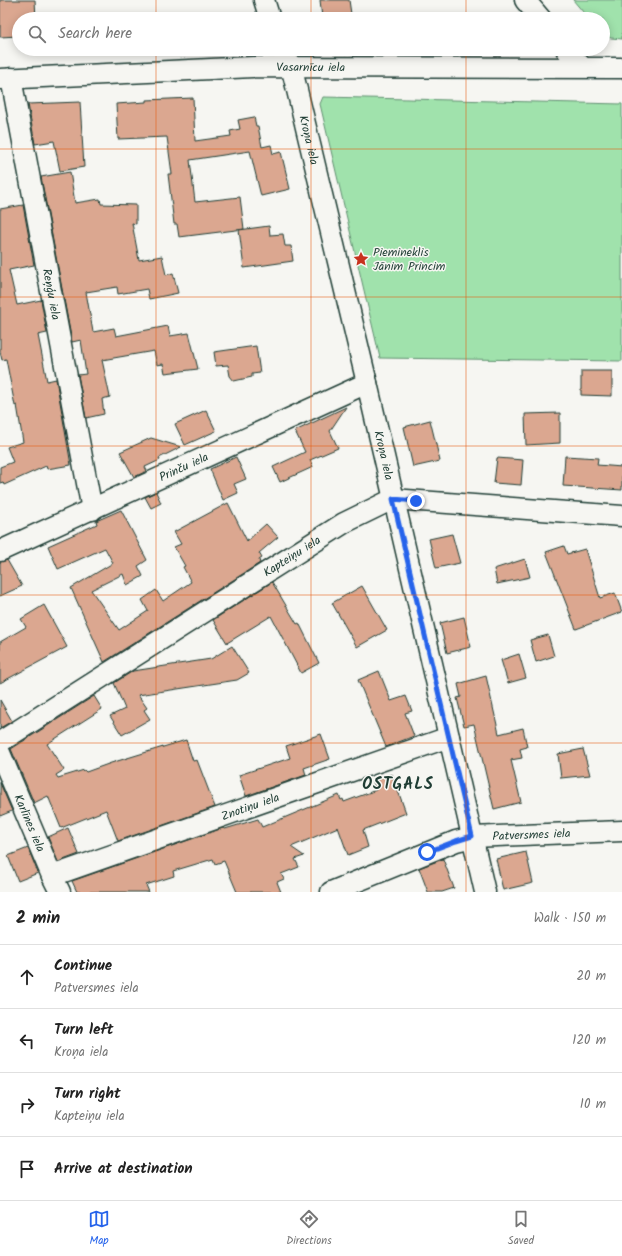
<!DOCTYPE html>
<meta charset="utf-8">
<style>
:root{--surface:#fff;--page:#f6f6f6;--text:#222;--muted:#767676;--line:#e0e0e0;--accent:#2563eb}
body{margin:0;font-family:Kalam,sans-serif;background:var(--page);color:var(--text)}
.stop{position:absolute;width:12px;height:12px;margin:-9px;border:3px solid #2563eb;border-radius:50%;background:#fff}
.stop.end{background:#2563eb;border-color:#fff;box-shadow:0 1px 4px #0008}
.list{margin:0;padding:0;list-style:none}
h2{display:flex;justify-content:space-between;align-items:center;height:52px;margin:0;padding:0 16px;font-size:17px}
h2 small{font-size:13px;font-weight:400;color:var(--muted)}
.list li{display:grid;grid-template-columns:26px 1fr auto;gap:12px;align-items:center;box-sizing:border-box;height:64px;padding:0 16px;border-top:1px solid var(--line)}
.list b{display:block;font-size:15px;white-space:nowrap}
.list p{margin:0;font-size:13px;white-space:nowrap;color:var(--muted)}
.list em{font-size:13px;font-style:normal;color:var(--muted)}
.icon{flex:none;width:22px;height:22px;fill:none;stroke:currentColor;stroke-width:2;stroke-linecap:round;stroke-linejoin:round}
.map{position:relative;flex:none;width:622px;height:892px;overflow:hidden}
.search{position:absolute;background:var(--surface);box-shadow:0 2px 10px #0003;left:12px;right:12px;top:12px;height:44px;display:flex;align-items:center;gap:10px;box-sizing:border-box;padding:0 14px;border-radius:22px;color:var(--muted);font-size:15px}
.sheet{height:308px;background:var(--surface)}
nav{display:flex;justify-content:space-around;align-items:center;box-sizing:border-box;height:56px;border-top:1px solid var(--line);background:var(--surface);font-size:11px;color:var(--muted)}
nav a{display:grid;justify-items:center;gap:2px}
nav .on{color:var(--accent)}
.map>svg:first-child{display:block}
.green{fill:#a0e2ac;stroke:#609070}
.building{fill:#dba790;stroke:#1f3d34}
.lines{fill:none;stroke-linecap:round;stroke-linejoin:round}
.minor-casing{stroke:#1f3d34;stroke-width:23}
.minor{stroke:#f6f6f2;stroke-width:20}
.route{stroke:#2563eb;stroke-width:5}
.grid{fill:none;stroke:#e8590c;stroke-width:1;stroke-opacity:0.55}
.labels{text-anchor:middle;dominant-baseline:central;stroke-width:3;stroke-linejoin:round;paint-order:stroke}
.street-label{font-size:12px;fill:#1f3d34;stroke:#f6f6f2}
.poi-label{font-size:12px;fill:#1f3d34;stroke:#f6f6f2;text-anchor:start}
.district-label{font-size:16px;font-weight:bold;letter-spacing:1px;fill:#1f3d34;stroke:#f6f6f2}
</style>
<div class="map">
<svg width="622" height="892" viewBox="0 0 622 892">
<rect width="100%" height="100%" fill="#f6f6f2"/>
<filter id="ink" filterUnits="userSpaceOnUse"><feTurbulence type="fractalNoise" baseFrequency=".025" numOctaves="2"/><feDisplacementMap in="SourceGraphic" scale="8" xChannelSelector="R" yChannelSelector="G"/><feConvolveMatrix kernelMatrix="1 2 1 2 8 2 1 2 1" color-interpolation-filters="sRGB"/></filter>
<g filter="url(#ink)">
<!-- green -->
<g class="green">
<polygon points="573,0 622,0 622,39 611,38 603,36 603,19 589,19"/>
<polygon points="323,97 622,104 622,361 380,358 320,104"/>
</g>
<!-- building -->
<g class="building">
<polygon points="0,0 35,0 36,19 19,19 19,36 0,37"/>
<polygon points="320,0 349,0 351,14 322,18"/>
<polygon points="193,98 195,141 231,136 230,131 240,129 238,120 254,117 256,126 258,126 262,147 271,145 273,154 281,152 290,189 261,196 250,151 190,160 195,202 240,197 244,229 179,237 177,224 174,224 168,174 172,174 167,137 118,139 116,104 146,102 146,100"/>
<polygon points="80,102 84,167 60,171 54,141 35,144 28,104"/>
<polygon points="70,172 75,203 100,199 101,204 136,205 136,224 132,223 139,260 162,256 166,275 173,273 178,293 149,299 147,289 118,294 117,287 86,292 93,332 114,328 116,336 168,326 170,336 189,333 198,369 165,373 163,364 157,365 154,351 102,360 110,397 102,399 104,414 86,418 78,375 86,374 81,340 72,342 41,177"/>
<polygon points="23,205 34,265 9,270 17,305 41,300 47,333 38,335 47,381 56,379 71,465 47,469 46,466 4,485 3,482 0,483 0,467 13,462 7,447 23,442 17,405 15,406 6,359 2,360 0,352 0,209"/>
<polygon points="269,226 270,235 283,234 285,246 291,246 293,261 244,268 239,230"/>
<polygon points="256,346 260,373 252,374 252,377 234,381 230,376 228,365 216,366 214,352"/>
<polygon points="581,371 612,371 612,396 581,395"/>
<polygon points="346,407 330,431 338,448 310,460 313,467 280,482 273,467 305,452 295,431"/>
<polygon points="206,410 216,431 185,445 175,424"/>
<polygon points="560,413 560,443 526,445 525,414"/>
<polygon points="430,420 440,461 413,467 404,427"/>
<polygon points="151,438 181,447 159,458 160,460 145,467 147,471 134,477 120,452"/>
<polygon points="565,456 598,458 597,465 622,467 622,490 563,486"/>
<polygon points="236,457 246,479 234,484 238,493 223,500 210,469"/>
<polygon points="497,458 523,460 521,485 494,483"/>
<polygon points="156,492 161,503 151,508 145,497"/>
<polygon points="228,503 247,541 266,524 278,537 259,553 262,558 259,560 260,563 104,662 71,588 113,563 105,548 58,569 48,546 97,524 96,521 121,510 147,560 138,566 143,576 127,585 123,574 91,590 119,630 148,611 142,600 156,590 163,601 191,582 183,567 185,566 174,547 181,544 174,532"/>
<polygon points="452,534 460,563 436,568 429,539"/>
<polygon points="564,546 567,554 585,549 600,598 615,593 622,612 576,629 546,552"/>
<polygon points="525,559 530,577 497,584 494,569"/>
<polygon points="7,560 22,586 0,596 0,562"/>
<polygon points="272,582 297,624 299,623 319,663 301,673 271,616 227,643 213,620"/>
<polygon points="362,586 387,630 357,647 332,603"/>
<polygon points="44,605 67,647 0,683 0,642 26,627 21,619"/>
<polygon points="464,617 471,647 447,653 440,623"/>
<polygon points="548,635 554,656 536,662 530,640"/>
<polygon points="232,646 249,673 237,680 138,695 147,708 144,710 150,719 122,735 110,716 125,709 114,683 133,671 211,659"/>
<polygon points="519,654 526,678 508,683 501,660"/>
<polygon points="379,671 391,701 406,696 412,711 405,713 414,736 386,747 358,680"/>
<polygon points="486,676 499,734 523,728 527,747 520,749 522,758 511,760 521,802 494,809 474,724 464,726 457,698 461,697 458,684"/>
<polygon points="94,696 102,709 47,744 64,770 56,775 58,778 84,770 86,772 111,763 186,740 193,761 197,760 215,807 118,841 106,810 61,828 48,796 34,803 11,749"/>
<polygon points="0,700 12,721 0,728"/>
<polygon points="321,734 330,759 304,768 306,775 246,796 239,775 290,758 286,746"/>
<polygon points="583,749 590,775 561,778 558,754"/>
<polygon points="392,774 406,813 363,830 368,847 348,855 338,827 291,847 304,856 295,859 299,867 281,874 284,879 277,882 281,892 237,892 224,861 215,864 213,859 173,871 174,876 146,885 149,892 77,892 72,881 223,828 225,829 258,819 262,827 339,795 341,800 343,799 344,802 376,790 373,781"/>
<polygon points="0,783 12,811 0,816"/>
<polygon points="68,828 79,854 58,862 48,837"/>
<polygon points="28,848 38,873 18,881 8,856"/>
<polygon points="526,852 533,883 503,890 496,859"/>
<polygon points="443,859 454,888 442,892 428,892 419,868"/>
</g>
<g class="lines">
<defs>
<g id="minor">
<polyline points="264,0 270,19"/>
<polyline points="525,0 541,19"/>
<path id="s1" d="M281 49 291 66 297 90 367 383 485 892"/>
<polyline points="566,49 582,67"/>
<path id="s2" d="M11 78 92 510"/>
<path id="s3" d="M0 79 253 67 622 68"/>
<path id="s4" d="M0 551 367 383"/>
<path id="s5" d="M0 742 344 523 393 499 622 516"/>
<path id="s6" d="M0 753 52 876 60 892"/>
<path id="s7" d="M52 876 449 737"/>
<path id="s8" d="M331 892 456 841 473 837 622 831"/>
</g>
</defs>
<!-- minor casing -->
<use href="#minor" class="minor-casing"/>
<!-- minor -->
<use href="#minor" class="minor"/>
</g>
</g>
<g class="lines" filter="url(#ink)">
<!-- route -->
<polyline class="route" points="416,501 393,499 472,836 456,841 427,852"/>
</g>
<!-- grid -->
<path class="grid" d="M156 0V19M311 0V19M466 0V19M156 49V892M311 49V892M466 49V892M0 149H622M0 297H622M0 446H622M0 595H622M0 743H622"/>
<!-- icons -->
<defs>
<symbol id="sight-bare" viewBox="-9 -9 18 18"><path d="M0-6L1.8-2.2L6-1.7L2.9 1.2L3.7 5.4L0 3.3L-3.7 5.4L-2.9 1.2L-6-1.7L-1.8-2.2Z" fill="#c8321e" stroke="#f6f6f2" stroke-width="2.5" paint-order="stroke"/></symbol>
</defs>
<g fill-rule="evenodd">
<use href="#sight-bare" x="350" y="248" width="22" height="22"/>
</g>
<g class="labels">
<!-- street labels -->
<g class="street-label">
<text stroke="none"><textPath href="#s3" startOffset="311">Vasarnīcu iela</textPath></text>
<text stroke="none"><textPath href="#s1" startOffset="96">Kroņa iela</textPath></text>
<text stroke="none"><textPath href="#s2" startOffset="220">Reņģu iela</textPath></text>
<text stroke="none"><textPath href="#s1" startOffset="420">Kroņa iela</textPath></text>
<text stroke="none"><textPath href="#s4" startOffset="202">Prinču iela</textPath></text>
<text stroke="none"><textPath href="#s5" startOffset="346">Kapteiņu iela</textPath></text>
<text stroke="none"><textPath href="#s7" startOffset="210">Znotiņu iela</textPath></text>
<text stroke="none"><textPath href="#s6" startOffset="76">Karlīnes iela</textPath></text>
<text stroke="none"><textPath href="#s8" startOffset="211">Patversmes iela</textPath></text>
</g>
<!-- poi labels -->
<g class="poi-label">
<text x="373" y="252">Piemineklis<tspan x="373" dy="14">Jānim Princim</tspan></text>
</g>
<!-- district labels -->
<g class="district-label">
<text x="398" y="784">OSTGALS</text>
</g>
</g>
</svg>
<div class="stop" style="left:427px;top:852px"></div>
<div class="stop end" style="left:416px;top:501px"></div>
<div class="search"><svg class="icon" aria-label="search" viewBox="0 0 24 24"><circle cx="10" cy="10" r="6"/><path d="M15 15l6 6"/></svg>Search here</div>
</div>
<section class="sheet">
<h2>2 min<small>Walk · 150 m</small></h2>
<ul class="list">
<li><svg class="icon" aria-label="ahead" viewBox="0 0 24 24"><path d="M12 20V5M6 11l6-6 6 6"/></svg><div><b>Continue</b><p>Patversmes iela</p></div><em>20 m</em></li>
<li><svg class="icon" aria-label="left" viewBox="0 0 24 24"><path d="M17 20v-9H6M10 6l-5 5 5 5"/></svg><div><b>Turn left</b><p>Kroņa iela</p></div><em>120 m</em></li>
<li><svg class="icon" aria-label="right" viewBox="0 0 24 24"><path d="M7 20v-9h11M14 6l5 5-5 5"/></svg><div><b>Turn right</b><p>Kapteiņu iela</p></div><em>10 m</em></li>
<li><svg class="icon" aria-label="arrive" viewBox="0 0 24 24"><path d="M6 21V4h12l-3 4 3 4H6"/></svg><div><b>Arrive at destination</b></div></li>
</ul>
</section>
<nav>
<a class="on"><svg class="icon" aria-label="map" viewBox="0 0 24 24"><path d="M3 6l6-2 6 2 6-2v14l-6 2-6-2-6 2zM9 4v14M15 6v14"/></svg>Map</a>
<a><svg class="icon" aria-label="directions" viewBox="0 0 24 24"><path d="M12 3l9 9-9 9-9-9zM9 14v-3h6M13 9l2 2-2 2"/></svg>Directions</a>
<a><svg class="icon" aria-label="saved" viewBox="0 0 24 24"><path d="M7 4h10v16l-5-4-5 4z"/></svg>Saved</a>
</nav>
